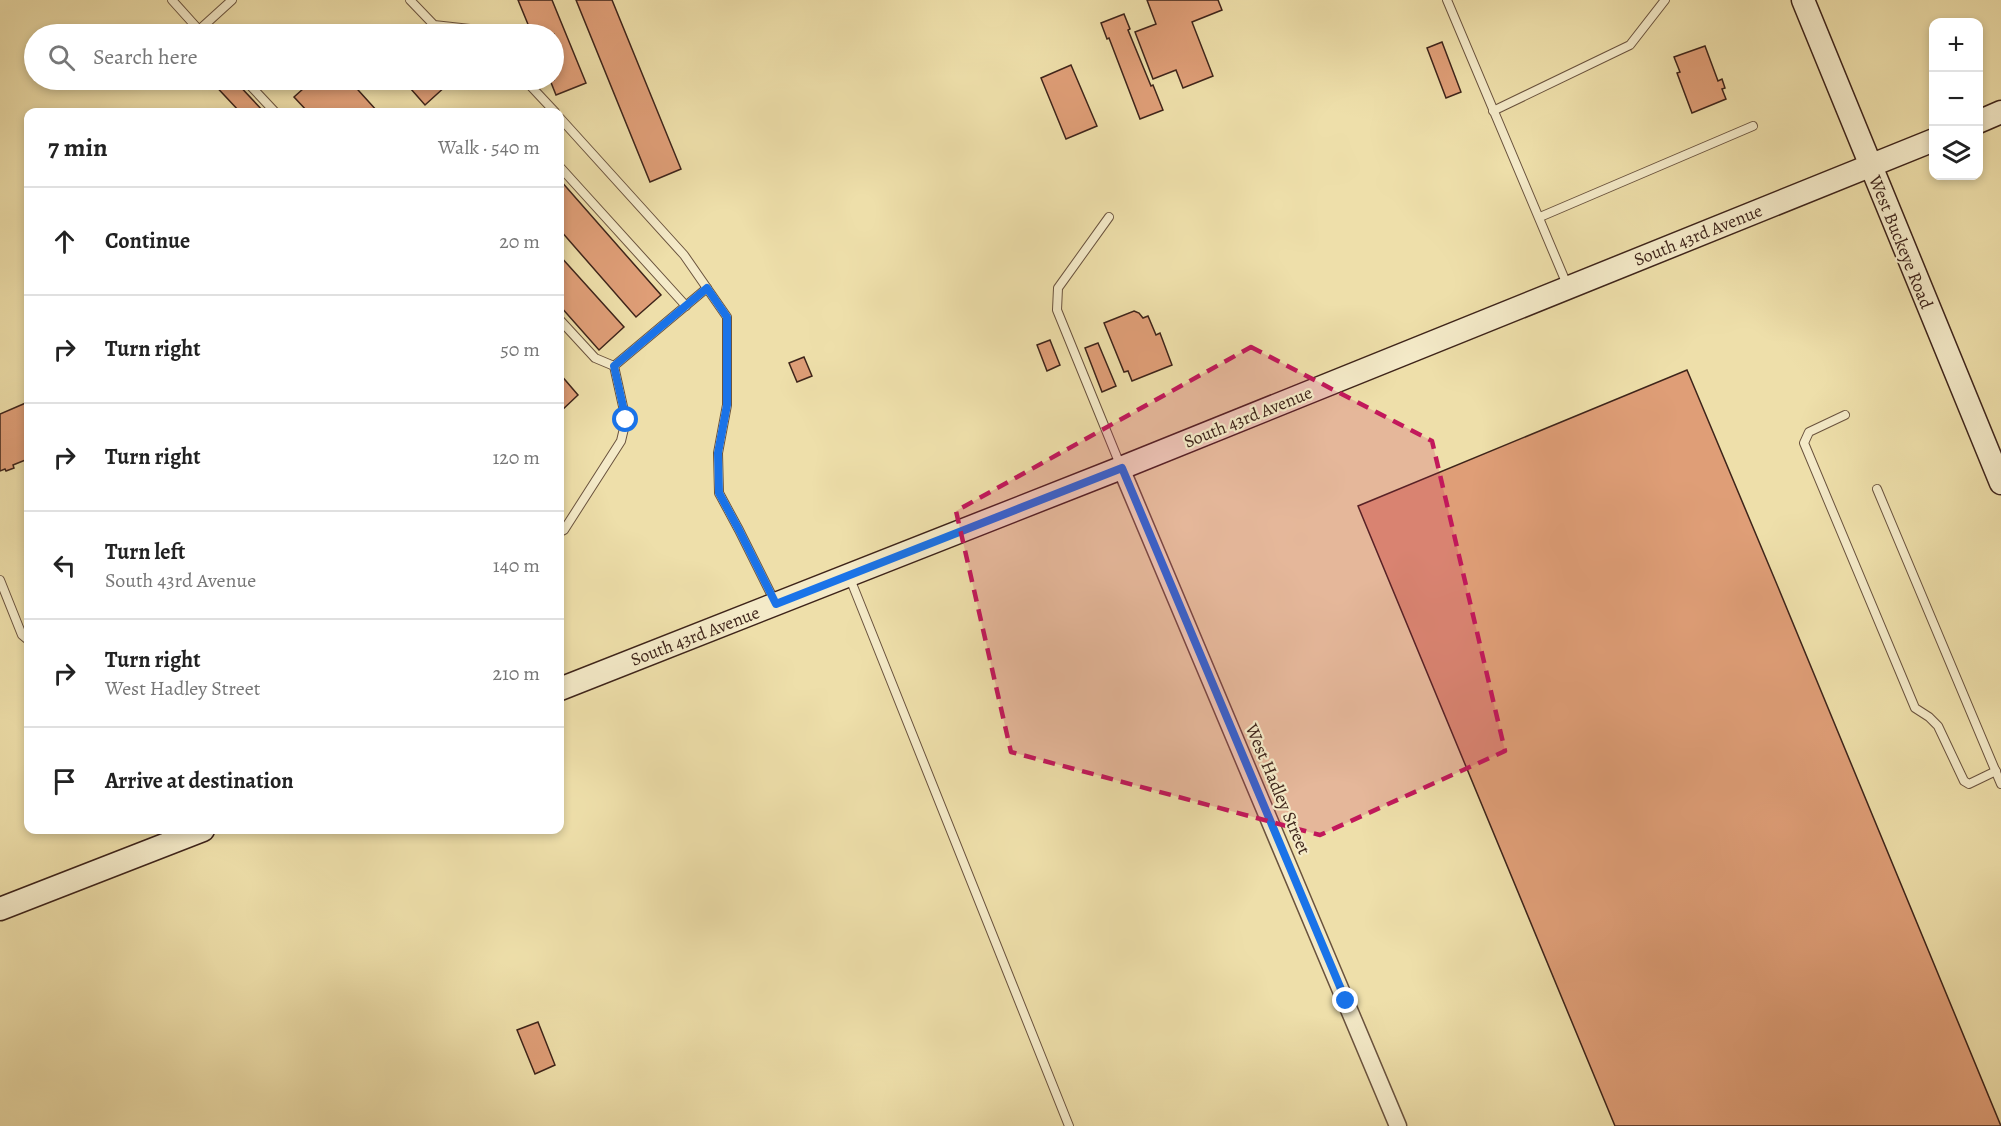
<!DOCTYPE html>
<meta charset="utf-8">
<style>
:root{--surface:#fff;--page:#f2f2f2;--text:#222;--muted:#767676;--line:#e0e0e0}
body{margin:0;font-family:Alegreya,serif;background:var(--page);color:var(--text)}
.controls{position:absolute;right:18px;top:18px;display:grid;overflow:hidden;border-radius:12px;box-shadow:0 3px 9px #0003}
.controls button{width:54px;height:54px;display:grid;place-items:center;padding:0;border:0;border-bottom:2px solid var(--line);background:var(--surface);color:var(--text);font:30px sans-serif}
.stop{position:absolute;width:18px;height:18px;margin:-14px;border:4px solid #1a73e8;border-radius:50%;background:#fff}
.stop.end{background:#1a73e8;border-color:#fff;box-shadow:0 2px 6px #0008}
.list{margin:0;padding:0;list-style:none}
h2{display:flex;justify-content:space-between;align-items:center;height:78px;margin:0;padding:0 24px;font-size:26px}
h2 small{font-size:20px;font-weight:400;color:var(--muted)}
.list li{display:grid;grid-template-columns:39px 1fr auto;gap:18px;align-items:center;box-sizing:border-box;height:108px;padding:0 24px;border-top:2px solid var(--line)}
.list b{display:block;font-size:22px;white-space:nowrap}
.list p{margin:0;font-size:20px;white-space:nowrap;color:var(--muted)}
.list em{font-size:20px;font-style:normal;color:var(--muted)}
.icon{flex:none;width:33px;height:33px;fill:none;stroke:currentColor;stroke-width:2;stroke-linecap:round;stroke-linejoin:round}
.map{position:relative;flex:none;width:2001px;height:1126px;overflow:hidden}
.search{position:absolute;background:var(--surface);box-shadow:0 3px 9px #0003;left:24px;top:24px;width:540px;height:66px;display:flex;align-items:center;gap:15px;box-sizing:border-box;padding:0 21px;border-radius:33px;color:var(--muted);font-size:22px}
.panel{position:absolute;background:var(--surface);box-shadow:0 3px 9px #0003;left:24px;top:108px;width:540px;height:726px;border-radius:12px}
.map>svg:first-child{display:block}
.building{fill:#df9e77;stroke:#3e241a;stroke-width:1.5}
.lines{fill:none;stroke-linecap:round;stroke-linejoin:round}
.lane-casing{stroke:#6a533e;stroke-width:10}
.street-casing{stroke:#6a533e;stroke-width:19}
.secondary-casing{stroke:#3e241a;stroke-width:25}
.lane{stroke:#f4eac8;stroke-width:8}
.street{stroke:#f4eac8;stroke-width:16}
.secondary{stroke:#f4eac8;stroke-width:22}
.route{stroke:#1a73e8;stroke-width:8}
.marked{fill:#c2185b;fill-opacity:0.2;stroke:#c2185b;stroke-width:4.5;stroke-dasharray:12 8;stroke-linejoin:round}
.labels{text-anchor:middle;dominant-baseline:central;stroke-width:4.5;stroke-linejoin:round;paint-order:stroke}
.street-label{font-size:18px;fill:#3e241a;stroke:#f4eac8}
</style>
<div class="map">
<svg width="2001" height="1126" viewBox="0 0 2001 1126">
<rect width="100%" height="100%" fill="#eedfaa"/>
<filter id="stains"><feTurbulence type="fractalNoise" baseFrequency=".00333" numOctaves="4"/><feColorMatrix values="0 0 0 0 .2 0 0 0 0 .09 0 0 0 0 .02 0 0 0 .5 -.17"/></filter>
<radialGradient id="worn" r=".72"><stop offset=".6" stop-color="#630" stop-opacity="0"/><stop offset="1" stop-color="#630" stop-opacity=".3"/></radialGradient>
<!-- building -->
<g class="building">
<polygon points="518,0 552,0 586,83 556,95 550,80 554,80 554,34 532,34"/>
<polygon points="576,0 612,0 681,169 650,182"/>
<polygon points="1147,0 1218,0 1222,10 1192,22 1213,76 1183,88 1176,70 1153,79 1135,32 1156,24"/>
<polygon points="1124,14 1130,29 1128,30 1151,86 1153,85 1163,110 1140,119 1109,38 1107,39 1101,23"/>
<polygon points="1442,42 1461,92 1446,98 1427,48"/>
<polygon points="1705,46 1718,81 1722,79 1725,88 1722,89 1726,99 1692,113 1677,73 1680,72 1674,57"/>
<polygon points="1071,65 1097,126 1066,139 1041,78"/>
<polygon points="210,80 234,80 264,112 240,112"/>
<polygon points="313,80 349,80 378,112 308,112 294,97"/>
<polygon points="403,80 443,80 447,85 425,105"/>
<polygon points="560,180 661,295 636,317 560,230"/>
<polygon points="560,256 624,327 599,350 560,306"/>
<polygon points="1134,311 1139,313 1143,318 1148,316 1156,335 1160,333 1172,365 1132,381 1128,371 1124,372 1104,323"/>
<polygon points="1050,340 1060,365 1047,371 1037,345"/>
<polygon points="1098,343 1116,386 1102,392 1085,348"/>
<polygon points="804,357 812,376 797,382 789,363"/>
<polygon points="1687,370 1778,587 2001,1126 1615,1126 1358,506"/>
<polygon points="560,374 578,395 560,412"/>
<polygon points="28,402 28,459 13,465 14,468 6,471 5,469 0,471 0,414"/>
<polygon points="538,1022 555,1065 535,1074 517,1030"/>
</g>
<g class="lines">
<defs>
<g id="lane">
<polyline points="172,0 199,30"/>
<polyline points="410,0 434,25 479,30 483,34"/>
<polyline points="1447,0 1568,287"/>
<polyline points="203,34 199,30 232,0"/>
<polyline points="245,80 275,112"/>
<polyline points="525,80 555,112"/>
<polyline points="1493,111 1630,45 1665,0"/>
<polyline points="560,118 684,255 727,317 727,405 718,453 719,493 739,530 776,604"/>
<polyline points="560,167 686,306"/>
<polyline points="1109,217 1058,288 1057,310 1121,467"/>
<polyline points="1540,217 1753,126"/>
<polyline points="560,320 595,358 614,366"/>
<polyline points="1845,415 1809,432 1804,443 1915,708 1929,717 1938,726 1964,781 1969,784 1996,771"/>
<polyline points="1877,489 2001,784"/>
<polyline points="560,532 564,530 621,441 626,420 614,366 707,288"/>
<polyline points="849,576 1069,1126"/>
<polyline points="0,580 22,635 28,640"/>
</g>
<polyline id="street" points="1121,468 1398,1126"/>
<g id="secondary">
<polyline points="1803,0 2001,483"/>
<polyline points="1978,122 2001,112"/>
<polyline points="560,689 1121,468 1934,140"/>
<polyline points="0,909 203,830"/>
</g>
</defs>
<!-- lane casing -->
<use href="#lane" class="lane-casing"/>
<!-- street casing -->
<use href="#street" class="street-casing"/>
<!-- secondary casing -->
<use href="#secondary" class="secondary-casing"/>
<!-- lane -->
<use href="#lane" class="lane"/>
<!-- street -->
<use href="#street" class="street"/>
<!-- secondary -->
<use href="#secondary" class="secondary"/>
</g>
<g class="lines">
<!-- route -->
<polyline class="route" points="626,420 614,366 707,288 727,317 727,405 718,453 719,493 739,530 776,604 1122,468 1346,1001"/>
</g>
<!-- marked area -->
<path class="marked" d="M1251 347 1432 441 1505 751 1320 835 1011 752 956 511Z"/>
<g class="labels">
<!-- street labels -->
<g class="street-label">
<text transform="translate(1698 235) rotate(-22)">South 43rd Avenue</text>
<text transform="translate(1901 242) rotate(68)">West Buckeye Road</text>
<text transform="translate(1248 417) rotate(-22)">South 43rd Avenue</text>
<text transform="translate(695 636) rotate(-21)">South 43rd Avenue</text>
<text transform="translate(1278 789) rotate(67)">West Hadley Street</text>
</g>
</g>
<rect width="100%" height="100%" filter="url(#stains)"/>
<rect width="100%" height="100%" fill="url(#worn)"/>
</svg>
<div class="controls">
<button>+</button>
<button>−</button>
<button><svg class="icon" aria-label="layers" viewBox="0 0 24 24"><path d="M12 4l9 5-9 5-9-5zM3 14l9 5 9-5"/></svg></button>
</div>
<div class="stop" style="left:626px;top:420px"></div>
<div class="stop end" style="left:1346px;top:1001px"></div>
<div class="search"><svg class="icon" aria-label="search" viewBox="0 0 24 24"><circle cx="10" cy="10" r="6"/><path d="M15 15l6 6"/></svg>Search here</div>
<section class="panel">
<h2>7 min<small>Walk · 540 m</small></h2>
<ul class="list">
<li><svg class="icon" aria-label="ahead" viewBox="0 0 24 24"><path d="M12 20V5M6 11l6-6 6 6"/></svg><div><b>Continue</b></div><em>20 m</em></li>
<li><svg class="icon" aria-label="right" viewBox="0 0 24 24"><path d="M7 20v-9h11M14 6l5 5-5 5"/></svg><div><b>Turn right</b></div><em>50 m</em></li>
<li><svg class="icon" aria-label="right" viewBox="0 0 24 24"><path d="M7 20v-9h11M14 6l5 5-5 5"/></svg><div><b>Turn right</b></div><em>120 m</em></li>
<li><svg class="icon" aria-label="left" viewBox="0 0 24 24"><path d="M17 20v-9H6M10 6l-5 5 5 5"/></svg><div><b>Turn left</b><p>South 43rd Avenue</p></div><em>140 m</em></li>
<li><svg class="icon" aria-label="right" viewBox="0 0 24 24"><path d="M7 20v-9h11M14 6l5 5-5 5"/></svg><div><b>Turn right</b><p>West Hadley Street</p></div><em>210 m</em></li>
<li><svg class="icon" aria-label="arrive" viewBox="0 0 24 24"><path d="M6 21V4h12l-3 4 3 4H6"/></svg><div><b>Arrive at destination</b></div></li>
</ul>
</section>
</div>
